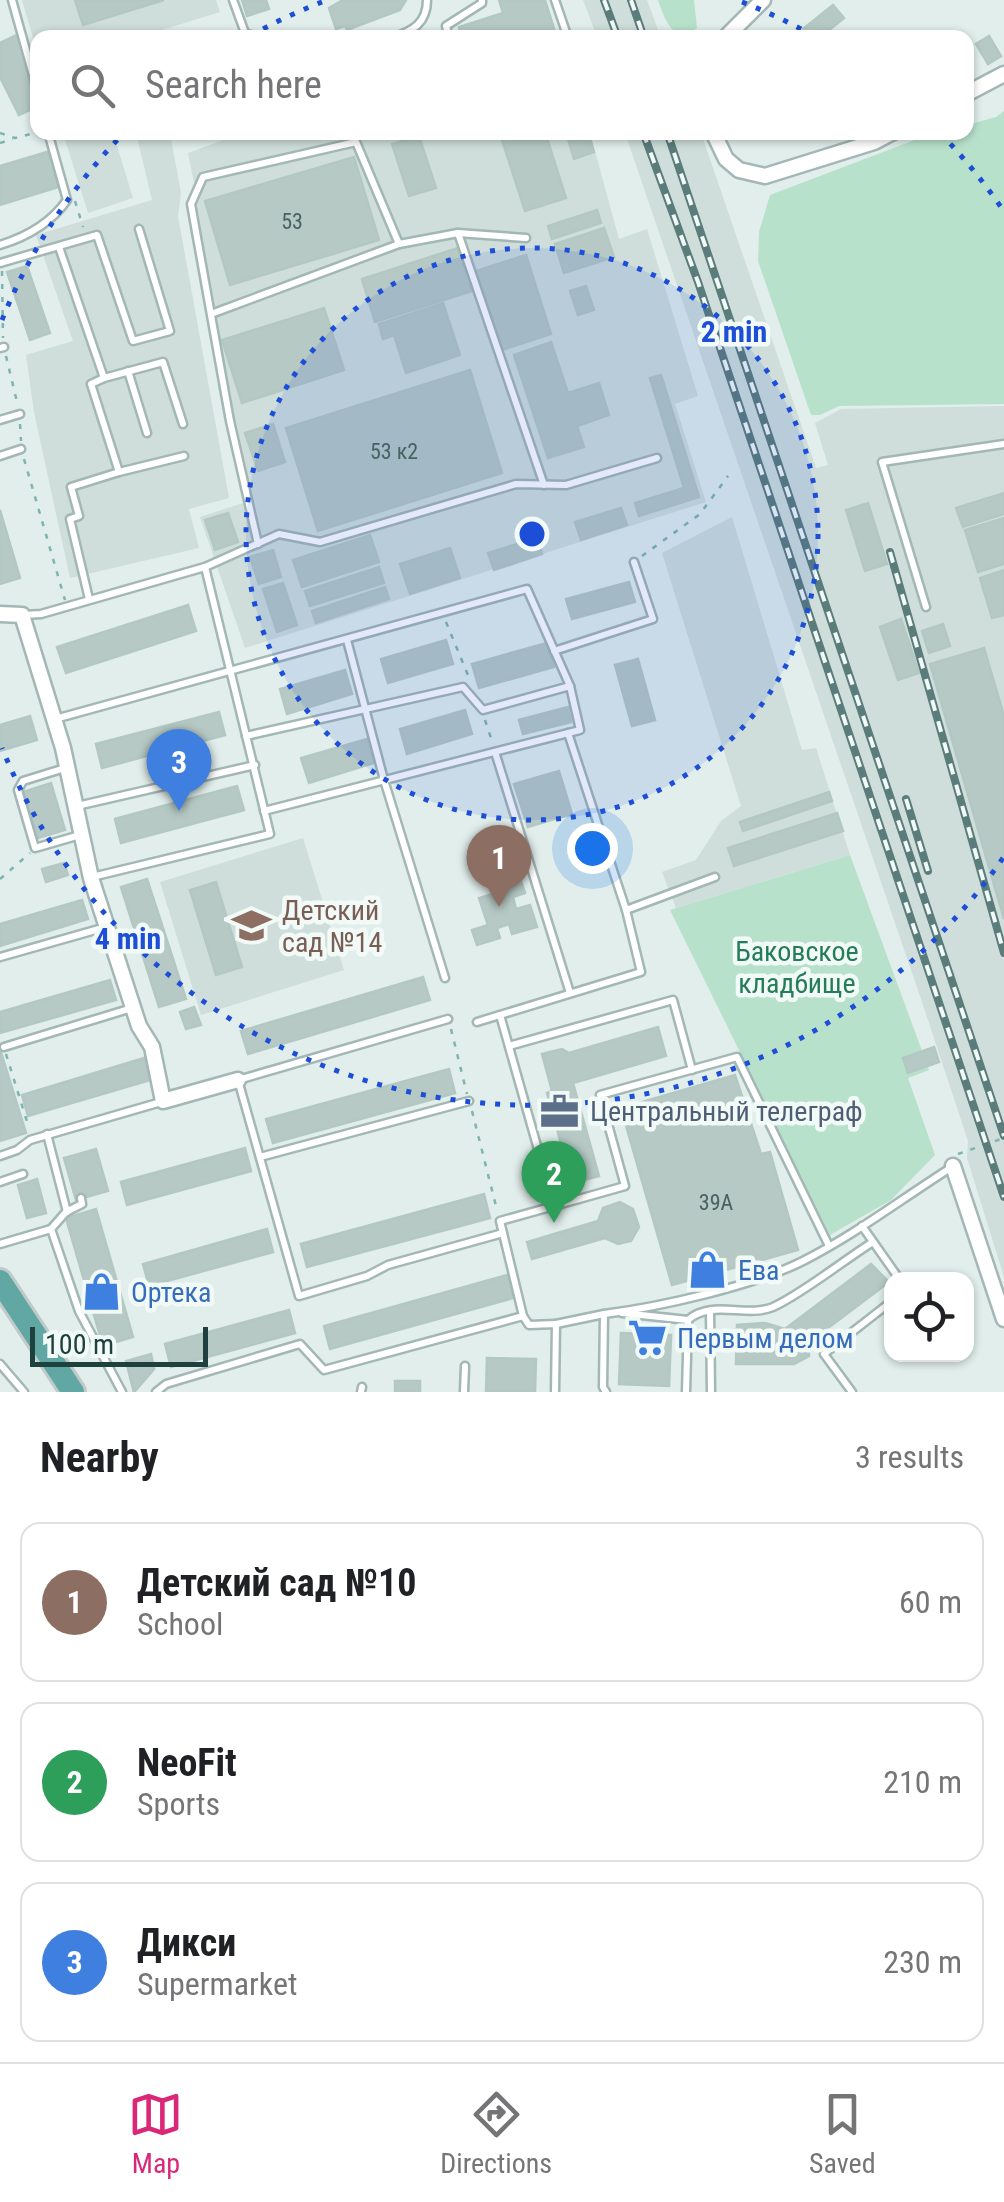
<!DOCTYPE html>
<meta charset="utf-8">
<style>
:root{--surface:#fff;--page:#f6f6f6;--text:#202124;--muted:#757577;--line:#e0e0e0;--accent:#db2777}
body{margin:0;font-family:"Roboto Condensed",sans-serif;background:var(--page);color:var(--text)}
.controls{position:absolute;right:30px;bottom:30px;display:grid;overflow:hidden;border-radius:20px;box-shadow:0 2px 8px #0004}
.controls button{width:90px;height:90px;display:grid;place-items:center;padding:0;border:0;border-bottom:2px solid var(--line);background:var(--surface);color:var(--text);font:50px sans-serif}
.scale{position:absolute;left:30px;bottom:25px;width:178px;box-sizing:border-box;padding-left:10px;border:5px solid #1f413e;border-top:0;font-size:28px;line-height:35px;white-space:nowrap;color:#1f413e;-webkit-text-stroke:8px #f2faf7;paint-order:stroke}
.you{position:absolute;left:592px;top:848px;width:35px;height:35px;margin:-25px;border:8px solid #fff;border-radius:50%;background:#1a73e8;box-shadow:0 0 0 15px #1a73e833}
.badge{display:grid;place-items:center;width:65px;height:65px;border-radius:50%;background:var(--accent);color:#fff;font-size:32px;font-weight:700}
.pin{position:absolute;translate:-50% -82px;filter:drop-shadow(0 2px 5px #0008)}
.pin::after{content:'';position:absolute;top:52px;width:35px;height:30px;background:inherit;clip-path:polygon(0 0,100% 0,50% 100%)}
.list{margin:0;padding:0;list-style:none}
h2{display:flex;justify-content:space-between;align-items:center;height:130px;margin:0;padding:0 40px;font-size:42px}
h2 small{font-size:32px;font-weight:400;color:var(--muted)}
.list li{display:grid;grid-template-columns:65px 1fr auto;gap:30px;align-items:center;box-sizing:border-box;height:160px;margin:0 20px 20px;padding:0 20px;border:2px solid var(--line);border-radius:20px}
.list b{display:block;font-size:38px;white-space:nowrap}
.list p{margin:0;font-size:32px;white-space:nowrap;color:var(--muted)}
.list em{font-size:32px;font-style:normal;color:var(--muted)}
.icon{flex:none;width:55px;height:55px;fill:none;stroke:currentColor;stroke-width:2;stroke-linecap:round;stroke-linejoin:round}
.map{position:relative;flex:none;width:1004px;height:1392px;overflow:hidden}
.search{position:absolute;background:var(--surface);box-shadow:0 2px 8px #0004;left:30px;right:30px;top:30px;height:110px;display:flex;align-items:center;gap:25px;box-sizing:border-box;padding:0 35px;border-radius:20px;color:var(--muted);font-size:38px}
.sheet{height:670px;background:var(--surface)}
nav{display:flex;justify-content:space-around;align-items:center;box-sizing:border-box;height:140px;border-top:2px solid var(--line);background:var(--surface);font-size:28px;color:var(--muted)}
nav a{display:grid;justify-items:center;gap:5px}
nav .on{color:var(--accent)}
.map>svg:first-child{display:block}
.built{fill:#cfdeda}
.green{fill:#b8e1cb}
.building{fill:#b6c9c4;stroke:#b3c8c3;stroke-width:2.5}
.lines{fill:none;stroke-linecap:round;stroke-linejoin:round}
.lane-casing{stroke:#a3b7b4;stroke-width:11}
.street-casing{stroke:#a3b7b4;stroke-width:19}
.primary-casing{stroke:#c0cac9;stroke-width:28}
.path{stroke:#7eb5ae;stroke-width:2.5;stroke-dasharray:5 8;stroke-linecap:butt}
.lane{stroke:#fff;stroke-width:6}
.street{stroke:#fff;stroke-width:14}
.primary{stroke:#61a8a4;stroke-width:22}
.rail-casing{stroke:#5a7c7a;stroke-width:8}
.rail{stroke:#f2faf7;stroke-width:4;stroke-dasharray:11;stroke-linecap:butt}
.ring{fill:none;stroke:#1d4ed8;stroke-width:5;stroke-dasharray:5 10}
.labels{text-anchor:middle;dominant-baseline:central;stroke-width:9;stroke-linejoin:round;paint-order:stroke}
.number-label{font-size:22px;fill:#456360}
.education-label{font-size:28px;fill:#785e54;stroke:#f2faf7;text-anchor:start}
.park-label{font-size:28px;fill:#257c58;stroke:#f2faf7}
.service-label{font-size:28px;fill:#4e5e75;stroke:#f2faf7;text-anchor:start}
.shop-label{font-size:28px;fill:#366cbe;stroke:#f2faf7;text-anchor:start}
.centre{fill:#1d4ed8;stroke:#f2faf7;stroke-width:5}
.ring-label{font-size:30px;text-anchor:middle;font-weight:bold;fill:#1d4ed8;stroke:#f2faf7;stroke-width:9;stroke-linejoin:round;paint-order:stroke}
</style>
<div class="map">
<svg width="1004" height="1392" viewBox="0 0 1004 1392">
<rect width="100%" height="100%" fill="#e1eeeb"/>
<!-- built -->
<g class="built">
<polygon points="22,0 216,0 220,12 139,37 38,38 37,51"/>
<polygon points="583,0 647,0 660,35 671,32 672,37 597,37"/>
<polygon points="245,132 321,133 324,141 348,132 590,133 619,239 647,229 698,396 675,404 706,502 245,648 200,517 246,502 188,214 195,188 188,153"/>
<polygon points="63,133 113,133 133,198 88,213"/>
<polygon points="136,133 170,133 181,193 178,216 229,498 189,509 199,548 70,578 34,412 26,355 73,341 36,235 152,200"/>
<polygon points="625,133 701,133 816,468 828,465 815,423 841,409 1004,406 1004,1277 967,1158 968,1141 922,1002"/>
<polygon points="732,517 802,750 816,748 850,855 676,908 662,872 696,860 721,821 741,806 662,553"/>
<polygon points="303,838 344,970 201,1015 160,882"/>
</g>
<!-- green -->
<g class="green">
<path d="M658 0H694L697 28 685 36C669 34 663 14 658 0Z"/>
<polygon points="1004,111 1004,404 839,406 820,415 811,415 758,261 759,232 770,195 933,133 966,132 967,125 996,117"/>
<polygon points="850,855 929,1070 908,1078 935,1155 891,1200 830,1235 670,910"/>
</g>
<!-- building -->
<g class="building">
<polygon points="75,0 164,0 83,25"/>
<polygon points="242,0 266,0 269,9 247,16"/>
<polygon points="343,0 406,0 400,10 347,30 345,26 336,29 329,8"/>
<polygon points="499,0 545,0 557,38 462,38 459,27 503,13"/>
<polygon points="833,5 844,18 819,38 809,38 803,29"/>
<polygon points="21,33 38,106 19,115 0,77 0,43"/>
<polygon points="989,36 1001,56 988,64 976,44"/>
<polygon points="525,132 545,132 566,198 525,211 502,140"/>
<polygon points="566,132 588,132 594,152 574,159"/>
<polygon points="419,136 436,188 409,196 392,144"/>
<polygon points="50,151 62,186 0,205 0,166"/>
<polygon points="354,157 379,240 230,285 205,201"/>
<polygon points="597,210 601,223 552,239 548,226"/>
<polygon points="604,228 614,257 564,273 555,244"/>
<polygon points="458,248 472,291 375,322 362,279"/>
<polygon points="526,255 551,334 502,350 476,271"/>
<polygon points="27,266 50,333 30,340 7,272"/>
<polygon points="586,286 594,310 578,315 570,291"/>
<polygon points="443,303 460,355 406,373 394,335 383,339 379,324"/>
<polygon points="324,308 344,370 242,403 222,340"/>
<polygon points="551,342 568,393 599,383 609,415 577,426 584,447 548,458 514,355"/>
<polygon points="470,370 502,473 318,531 286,428"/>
<polygon points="661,375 699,497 639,516 635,503 684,488 650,378"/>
<polygon points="273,424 285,462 258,471 245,433"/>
<polygon points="1004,493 1004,514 963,527 956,508"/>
<polygon points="868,503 887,564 865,571 846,510"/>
<polygon points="621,508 627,525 581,540 575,522"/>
<polygon points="0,510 20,578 0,584"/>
<polygon points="228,513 238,542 215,550 205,520"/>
<polygon points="1004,518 1004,564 978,572 965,530"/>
<polygon points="370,535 379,562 302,587 293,560"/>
<polygon points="537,538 542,554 494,570 488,553"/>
<polygon points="450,548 460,578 410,594 400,564"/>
<polygon points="273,550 281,577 259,584 250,557"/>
<polygon points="379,567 384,583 310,606 305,591"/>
<polygon points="1004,570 1004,615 992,618 980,578"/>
<polygon points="629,582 635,602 572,619 566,599"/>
<polygon points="283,583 297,625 277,632 263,589"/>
<polygon points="385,587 389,599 316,623 312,611"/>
<polygon points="188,605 196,631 66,673 57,647"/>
<polygon points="901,619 919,673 898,680 880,627"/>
<polygon points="943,624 950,646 929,653 922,631"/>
<polygon points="446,640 453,664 388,683 381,659"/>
<polygon points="547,643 554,667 479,688 472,664"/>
<polygon points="984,648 1004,716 1004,919 930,664"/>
<polygon points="638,659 655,720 632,726 615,665"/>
<polygon points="345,670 352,694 287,714 280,689"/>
<polygon points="568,707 571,722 523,734 519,720"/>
<polygon points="465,710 472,734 407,754 400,729"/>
<polygon points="219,712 225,735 102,768 96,744"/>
<polygon points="30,716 37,740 0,751 0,725"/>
<polygon points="367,739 374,763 309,783 301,758"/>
<polygon points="559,771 572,814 528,827 514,784"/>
<polygon points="51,783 65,830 38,838 23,792"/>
<polygon points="237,786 244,810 121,843 115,819"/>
<polygon points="829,792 832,801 743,831 740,822"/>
<polygon points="837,813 843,831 734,866 728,848"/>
<polygon points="64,863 68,875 46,882 42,869"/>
<polygon points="517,869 525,893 513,897 516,909 530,905 537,927 512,934 509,924 497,928 500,938 477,945 472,930 488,925 479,898 503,891 498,875"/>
<polygon points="147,879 186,999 159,1007 121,887"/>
<polygon points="216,882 242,967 216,975 190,890"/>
<polygon points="82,900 88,919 0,946 0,924"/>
<polygon points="423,977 430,1000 248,1054 241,1031"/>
<polygon points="110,980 116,1000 0,1033 0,1012"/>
<polygon points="194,1007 201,1025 186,1029 180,1012"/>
<polygon points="658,1027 666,1056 573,1083 599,1176 572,1183 547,1093 552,1091 542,1054 562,1049 569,1053"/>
<polygon points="934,1047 939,1062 908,1073 903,1058"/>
<polygon points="0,1049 26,1133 0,1141"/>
<polygon points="147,1057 154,1079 28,1116 22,1095"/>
<polygon points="449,1069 455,1093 273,1143 266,1119"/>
<polygon points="735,1075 761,1154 770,1152 798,1250 672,1285 621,1108"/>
<polygon points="245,1148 251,1171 127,1205 121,1182"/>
<polygon points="96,1149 108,1191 76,1200 64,1158"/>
<polygon points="37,1179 46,1213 27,1218 18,1185"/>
<polygon points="484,1194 490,1218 307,1267 301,1244"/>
<polygon points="620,1202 633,1209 639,1227 631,1241 618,1244 605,1238 532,1259 527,1242 598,1221 603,1208"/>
<polygon points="96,1209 133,1337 103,1346 66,1218"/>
<polygon points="267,1229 273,1252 149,1286 143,1264"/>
<polygon points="871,1264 889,1282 808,1343 809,1356 794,1364 736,1364 737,1325 765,1323 785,1329"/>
<polygon points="507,1275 513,1298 330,1349 324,1326"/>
<polygon points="289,1310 295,1333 171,1367 165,1344"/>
<polygon points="621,1333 671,1335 669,1386 619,1384"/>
<polygon points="151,1354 154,1369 134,1392 126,1361"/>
<polygon points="487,1358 536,1359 535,1392 486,1392"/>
<polygon points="152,1360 154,1369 134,1392 128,1367"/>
<rect x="395" y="1381" width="25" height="11"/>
</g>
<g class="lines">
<defs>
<g id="lane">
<polyline points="12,0 38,93"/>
<polyline points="233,0 245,33 258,38"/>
<polyline points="555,0 568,38"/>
<path d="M392 38C413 31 427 23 427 0"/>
<polyline points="449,38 446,26 482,3 482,0"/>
<polyline points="458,233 544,485"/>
<polyline points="399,244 458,233 526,238"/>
<path d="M0 245C26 237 51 223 67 200L48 132"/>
<polyline points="59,247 104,378 163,362 183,424"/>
<polyline points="0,263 97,235 133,341 170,331 139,229"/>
<polyline points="211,314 399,244 356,142 203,177 191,204 230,421 258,544"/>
<polyline points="0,348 4,347"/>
<polyline points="128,371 147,433"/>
<polyline points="104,378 91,384 119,472 184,456"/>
<polyline points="0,420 20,414"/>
<polyline points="0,456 21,449"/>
<polyline points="89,599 70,519 79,516 71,487 119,472"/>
<polyline points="926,607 882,462 1004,444"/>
<polyline points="23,615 41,614 205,567 279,534 320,542 516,484 566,485 657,458"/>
<polyline points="347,640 384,780 445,978"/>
<polyline points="554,651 653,619 634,562"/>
<polyline points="55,719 527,589 570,686"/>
<polyline points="246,736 463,687 483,710 570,686 580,730 264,811"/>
<polyline points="495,752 570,993"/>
<polyline points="65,768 23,781 18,790 35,848 80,835"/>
<polyline points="77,806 255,765"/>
<polyline points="92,877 270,834 205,567"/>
<polyline points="626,910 715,877"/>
<polyline points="0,957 106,927"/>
<polyline points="500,1015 554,1206 625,1186 600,1095 737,1057 829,1246"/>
<polyline points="448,1019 238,1080 299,1296 367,1276 388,1265 503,1233"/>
<polyline points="477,1022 641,972 626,910 568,733"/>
<polyline points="509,1046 673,1000 692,1070"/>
<polyline points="4,1047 132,1008"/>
<polyline points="47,1134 67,1212"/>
<polyline points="0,1156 17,1150 30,1140 161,1102"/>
<polyline points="260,1157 469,1101"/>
<polyline points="0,1182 23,1174"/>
<polyline points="81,1198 82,1204 66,1212 51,1229 79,1311 122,1392"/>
<polyline points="862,1226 900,1280"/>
<polyline points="0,1244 51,1229"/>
<polyline points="710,1311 711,1392"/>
<path d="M622 1313 688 1320C711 1299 746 1318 773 1307 802 1294 844 1260 873 1242"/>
<polyline points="523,1316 500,1221 554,1206"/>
<polyline points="556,1324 604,1314"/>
<polyline points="0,1364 24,1392"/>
<polyline points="156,1392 166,1384 300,1344 324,1370 523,1316 529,1325 556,1324 555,1392"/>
<polyline points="361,1392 362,1387"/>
<polyline points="464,1392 465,1366"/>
<path d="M606 1392 603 1387 604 1314C659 1307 754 1286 803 1261 856 1234 903 1198 952 1167"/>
<polyline points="686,1392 688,1320"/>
<polyline points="852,1392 824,1354 892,1301"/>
</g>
<g id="street">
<polyline points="725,38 763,0"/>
<polyline points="966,94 1004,74"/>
<polyline points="713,132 726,159 739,170 765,176 874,142 893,132"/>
<polyline points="0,614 22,615 63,748 91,878 139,1026 152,1047 163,1101 238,1080"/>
<polyline points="953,1166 1004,1319"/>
</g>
<polyline id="primary" points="0,1281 73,1392"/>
</defs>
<!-- lane casing -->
<use href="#lane" class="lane-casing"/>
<!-- street casing -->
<use href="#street" class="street-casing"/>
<!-- primary casing -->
<use href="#primary" class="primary-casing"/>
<!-- path -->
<g class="path">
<polyline points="0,133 15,138 38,132"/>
<polyline points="0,143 13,139"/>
<polyline points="75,201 83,227"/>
<polyline points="2,271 3,338"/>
<polyline points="6,356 18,406"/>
<polyline points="20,424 21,441"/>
<polyline points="24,459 65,600"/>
<polyline points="642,556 700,514 728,476"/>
<polyline points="446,622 470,680"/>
<polyline points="485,720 492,741"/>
<polyline points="0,879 30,853"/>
<polyline points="451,1029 467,1094"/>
<polyline points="6,1054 29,1128"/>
<polyline points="472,1111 497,1210"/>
<polyline points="958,1154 1004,1138"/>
</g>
<!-- lane -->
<use href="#lane" class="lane"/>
<!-- street -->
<use href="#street" class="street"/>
<!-- primary -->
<use href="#primary" class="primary"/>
<defs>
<g id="rail">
<polyline points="604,0 618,38"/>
<polyline points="631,0 644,38"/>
<polyline points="643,132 698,282 1004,1197"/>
<polyline points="667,132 1004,1136"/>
<polyline points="890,552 1004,953"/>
<polyline points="906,799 928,871"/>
</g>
</defs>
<!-- rail casing -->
<use href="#rail" class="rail-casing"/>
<!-- rail -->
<use href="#rail" class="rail"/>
</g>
<!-- distance rings -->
<circle cx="532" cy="534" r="286" fill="#1d4ed8" fill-opacity=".12"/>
<g class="ring">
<circle cx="532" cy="534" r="286"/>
<path d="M1003 858A572 572 0 0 1 2 748M2 320A572 572 0 0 1 124 133M250 36A572 572 0 0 1 322 2M742 2A572 572 0 0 1 814 36M940 133A572 572 0 0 1 1003 210"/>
</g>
<!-- icons -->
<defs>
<symbol id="school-bare" viewBox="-9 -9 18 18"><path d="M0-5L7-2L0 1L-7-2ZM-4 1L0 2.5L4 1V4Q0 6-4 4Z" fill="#8d6e63" stroke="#f2faf7" stroke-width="2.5" paint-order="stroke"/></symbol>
<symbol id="office-bare" viewBox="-9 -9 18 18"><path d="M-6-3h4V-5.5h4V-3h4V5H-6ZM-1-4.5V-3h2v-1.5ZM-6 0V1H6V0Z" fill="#5c6f8a" stroke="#f2faf7" stroke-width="2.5" paint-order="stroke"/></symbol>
<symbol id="shop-bare" viewBox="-9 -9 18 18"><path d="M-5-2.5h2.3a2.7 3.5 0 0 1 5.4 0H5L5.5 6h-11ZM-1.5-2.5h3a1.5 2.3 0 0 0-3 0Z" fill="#3f7fe0" stroke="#f2faf7" stroke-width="2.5" paint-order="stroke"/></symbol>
<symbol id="supermarket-bare" viewBox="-9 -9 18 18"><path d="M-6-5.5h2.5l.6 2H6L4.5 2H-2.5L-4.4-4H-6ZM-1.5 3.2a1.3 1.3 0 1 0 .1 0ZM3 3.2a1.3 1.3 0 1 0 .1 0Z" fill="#3f7fe0" stroke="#f2faf7" stroke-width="2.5" paint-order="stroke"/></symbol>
</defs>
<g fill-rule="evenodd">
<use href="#school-bare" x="224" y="898" width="55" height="55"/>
<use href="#office-bare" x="532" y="1084" width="55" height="55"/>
<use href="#shop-bare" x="680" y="1242" width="55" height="55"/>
<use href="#shop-bare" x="74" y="1264" width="55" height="55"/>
<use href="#supermarket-bare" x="620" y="1310" width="55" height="55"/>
</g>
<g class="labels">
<!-- number labels -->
<g class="number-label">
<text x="292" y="221">53</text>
<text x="394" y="451">53 к2</text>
<text x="716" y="1202">39А</text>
</g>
<!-- education labels -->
<g class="education-label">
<text x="282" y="910">Детский<tspan x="282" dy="32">сад №14</tspan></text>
</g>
<!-- park labels -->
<g class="park-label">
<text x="797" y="951">Баковское<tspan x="797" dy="32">кладбище</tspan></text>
</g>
<!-- service labels -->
<g class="service-label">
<text x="590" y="1111">Центральный телеграф</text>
</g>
<!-- shop labels -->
<g class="shop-label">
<text x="738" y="1270">Ева</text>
<text x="131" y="1292">Ортека</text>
<text x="677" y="1338">Первым делом</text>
</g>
</g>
<circle cx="532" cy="534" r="15" class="centre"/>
<g class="ring-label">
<text x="734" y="342">2 min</text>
<text x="128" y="949">4 min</text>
</g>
</svg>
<div class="controls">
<button><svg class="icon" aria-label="locate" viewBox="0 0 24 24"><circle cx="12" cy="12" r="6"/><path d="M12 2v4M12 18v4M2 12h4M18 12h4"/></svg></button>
</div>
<div class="scale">100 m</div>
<div class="you"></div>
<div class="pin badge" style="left:499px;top:907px;background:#8d6e63">1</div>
<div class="pin badge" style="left:554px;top:1223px;background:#2e9e5b">2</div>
<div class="pin badge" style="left:179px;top:811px;background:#3f7fe0">3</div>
<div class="search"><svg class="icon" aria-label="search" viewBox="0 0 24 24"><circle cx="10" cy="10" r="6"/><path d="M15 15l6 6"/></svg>Search here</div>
</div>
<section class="sheet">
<h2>Nearby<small>3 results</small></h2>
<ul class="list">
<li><span class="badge" style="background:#8d6e63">1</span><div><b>Детский сад №10</b><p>School</p></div><em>60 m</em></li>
<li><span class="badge" style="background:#2e9e5b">2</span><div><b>NeoFit</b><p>Sports</p></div><em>210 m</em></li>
<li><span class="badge" style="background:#3f7fe0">3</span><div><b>Дикси</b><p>Supermarket</p></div><em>230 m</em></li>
</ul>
</section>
<nav>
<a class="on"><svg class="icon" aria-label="map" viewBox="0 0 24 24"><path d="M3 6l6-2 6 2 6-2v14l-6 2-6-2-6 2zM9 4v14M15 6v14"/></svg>Map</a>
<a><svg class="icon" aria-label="directions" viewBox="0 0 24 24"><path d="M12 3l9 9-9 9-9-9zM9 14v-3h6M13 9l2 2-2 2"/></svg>Directions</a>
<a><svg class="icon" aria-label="saved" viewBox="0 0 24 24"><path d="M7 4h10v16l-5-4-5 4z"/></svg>Saved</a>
</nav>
